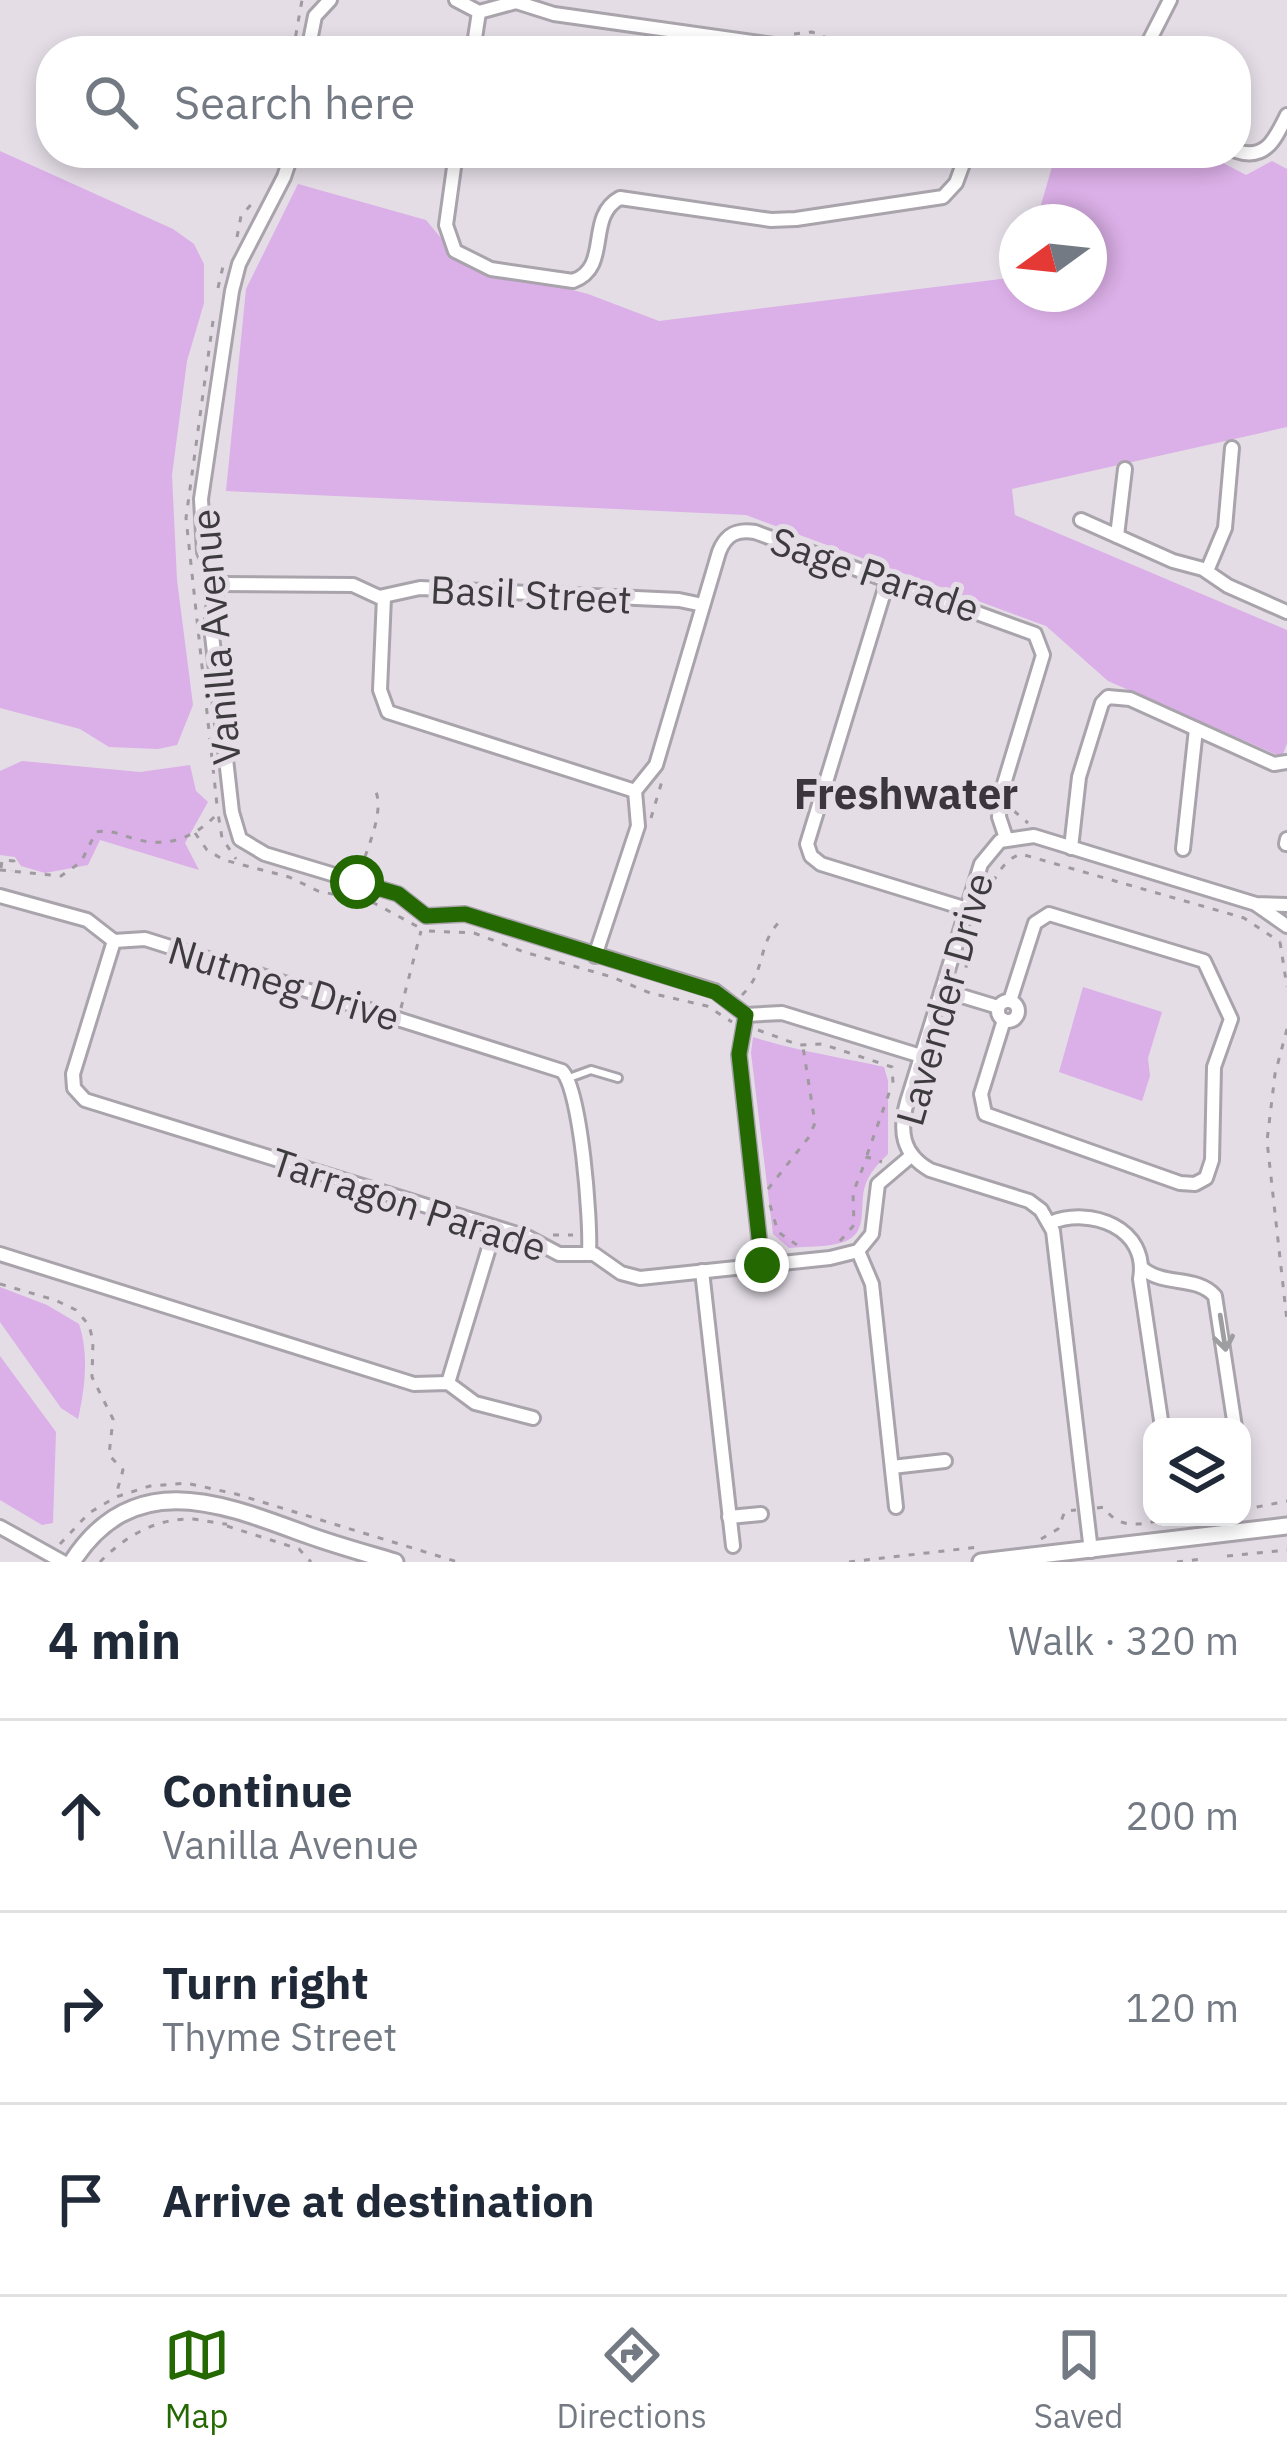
<!DOCTYPE html>
<meta charset="utf-8">
<style>
:root{--surface:#fff;--page:#f2f2f3;--text:#1f2937;--muted:#747a83;--line:#e0e1e3;--accent:#236800}
body{margin:0;font-family:"IBM Plex Sans",sans-serif;background:var(--page);color:var(--text)}
.controls{position:absolute;right:36px;bottom:36px;display:grid;overflow:hidden;border-radius:24px;box-shadow:0 6px 18px #0003}
.controls button{width:108px;height:108px;display:grid;place-items:center;padding:0;border:0;border-bottom:3px solid var(--line);background:var(--surface);color:var(--text);font:60px sans-serif}
.compass{position:absolute;left:999px;top:204px;width:108px;height:108px;border-radius:50%;background:var(--surface);box-shadow:0 6px 18px #0003;rotate:255deg}
.stop{position:absolute;width:36px;height:36px;margin:-27px;border:9px solid #236800;border-radius:50%;background:#fff}
.stop.end{background:#236800;border-color:#fff;box-shadow:0 3px 12px #0008}
.list{margin:0;padding:0;list-style:none}
h2{display:flex;justify-content:space-between;align-items:center;height:156px;margin:0;padding:0 48px;font-size:51px}
h2 small{font-size:39px;font-weight:400;color:var(--muted)}
.list li{display:grid;grid-template-columns:78px 1fr auto;gap:36px;align-items:center;box-sizing:border-box;height:192px;padding:0 48px;border-top:3px solid var(--line)}
.list b{display:block;font-size:45px;white-space:nowrap}
.list p{margin:0;font-size:39px;white-space:nowrap;color:var(--muted)}
.list em{font-size:39px;font-style:normal;color:var(--muted)}
.icon{flex:none;width:66px;height:66px;fill:none;stroke:currentColor;stroke-width:2;stroke-linecap:round;stroke-linejoin:round}
.map{position:relative;flex:none;width:1287px;height:1562px;overflow:hidden}
.search{position:absolute;background:var(--surface);box-shadow:0 6px 18px #0003;left:36px;right:36px;top:36px;height:132px;display:flex;align-items:center;gap:30px;box-sizing:border-box;padding:0 42px;border-radius:48px;color:var(--muted);font-size:45px}
.sheet{height:732px;background:var(--surface)}
nav{display:flex;justify-content:space-around;align-items:center;box-sizing:border-box;height:168px;border-top:3px solid var(--line);background:var(--surface);font-size:33px;color:var(--muted)}
nav a{display:grid;justify-items:center;gap:6px}
nav .on{color:var(--accent)}
.map>svg:first-child{display:block}
.green{fill:#dbafe7}
.lines{fill:none;stroke-linecap:round;stroke-linejoin:round}
.service-casing{stroke:#a9a3ab;stroke-width:12}
.minor-casing{stroke:#a9a3ab;stroke-width:18}
.tertiary-casing{stroke:#a9a3ab;stroke-width:21}
.path{stroke:#9f99a0;stroke-width:3;stroke-dasharray:6 9;stroke-linecap:butt}
.service{stroke:#fff;stroke-width:6}
.minor{stroke:#fff;stroke-width:12}
.tertiary{stroke:#fff;stroke-width:15}
.oneway{stroke:#9e9d9f}
.route{stroke:#236800;stroke-width:15}
.labels{text-anchor:middle;dominant-baseline:central;stroke-width:10;stroke-linejoin:round;paint-order:stroke}
.street-label{font-size:39px;fill:#3e3b3f;stroke:#e4dde6}
.neighbourhood-label{font-size:42px;font-weight:bold;fill:#3b363d;stroke:#e4dde6}
</style>
<div class="map">
<svg width="1287" height="1562" viewBox="0 0 1287 1562">
<rect width="100%" height="100%" fill="#e4dde6"/>
<!-- green -->
<g class="green">
<polygon points="0,151 173,229 194,244 204,264 204,303 187,361 172,475 177,580 193,705 177,745 158,749 109,747 80,729 0,708"/>
<polygon points="1056,153 1204,153 1246,175 1272,161 1287,169 1287,427 1012,489 1015,515 1287,630 1287,743 1282,757 1108,681 1046,626 746,515 226,491 246,289 298,184 426,220 461,262 588,294 659,321 1017,277 1017,294 1089,294 1089,222 1036,222"/>
<polygon points="22,761 140,772 190,765 196,791 208,802 185,843 199,870 100,840 88,865 45,873 21,866 15,857 0,855 0,771"/>
<polygon points="1083,987 1162,1012 1148,1058 1150,1076 1142,1101 1059,1072"/>
<path d="M753 1037C796 1051 839 1057 884 1067L888 1081V1154C878 1164 869 1173 865 1186 859 1205 868 1230 848 1240 832 1248 807 1246 789 1248L773 1234 751 1053Z"/>
<path d="M0 1287 47 1305 79 1324C89 1354 85 1388 78 1419L61 1408 0 1322Z"/>
<polygon points="0,1356 56,1432 53,1523 42,1525 0,1500"/>
</g>
<g class="lines">
<defs>
<polyline id="service" points="569,1078 591,1070 618,1078"/>
<g id="minor">
<polyline points="456,0 479,12 516,2 554,14 817,51"/>
<polyline points="308,51 315,16 330,0"/>
<polyline points="473,51 479,12"/>
<polyline points="1144,51 1170,0"/>
<path d="M1236 151C1266 161 1275 139 1287 115"/>
<polyline points="292,153 284,177 239,264 232,291 201,499 204,552 218,584 212,613 212,635 232,812 240,839 265,854 398,894 426,916 465,914 715,991 746,1015 782,1013 921,1056"/>
<path d="M456 153 446 225 455 251 491 269 573 281C612 267 585 217 620 198L771 220 796 219 943 197 956 183 967 153"/>
<polyline points="1081,520 1173,561 1203,569 1228,586 1287,612"/>
<polyline points="1117,536 1125,469"/>
<polyline points="1207,571 1225,528 1232,448"/>
<polyline points="888,579 807,844 811,856 821,864 967,909"/>
<polyline points="218,584 353,585 379,597 420,588 679,600 703,605"/>
<polyline points="384,597 380,690 388,712 635,791"/>
<polyline points="1286,844 1287,839"/>
<polyline points="1071,848 1079,777 1102,703 1108,697 1130,699 1274,764 1287,762"/>
<polyline points="1183,849 1196,729"/>
<path d="M0 896 87 920 114 941 145 939 562 1071C581 1090 591 1222 589 1253"/>
<polyline points="1257,905 1287,926"/>
<polyline points="114,941 73,1074 74,1088 85,1100 527,1237 559,1254 594,1254 621,1273 640,1278 830,1258 858,1251 872,1234 878,1184 911,1156"/>
<path d="M595 956 638 826 635 791 656 765 719 552C726 534 737 529 755 532L1035 634 1043 655 1000 797 999 817 1006 838"/>
<polyline points="942,990 998,1007"/>
<circle cx="1008" cy="1011" r="10"/>
<polyline points="746,1015 739,1055 762,1265"/>
<polyline points="1004,1020 981,1094 985,1114 1180,1183 1195,1184 1206,1178 1212,1160 1214,1067 1231,1019 1204,961 1049,914 1035,923 1010,1001"/>
<path d="M1050 1223C1090 1206 1149 1228 1140 1279L1162 1427"/>
<polyline points="858,1251 872,1284 896,1507"/>
<polyline points="0,1254 414,1384 448,1383 475,1403 533,1418"/>
<path d="M1142 1268C1164 1287 1197 1275 1215 1296L1235 1427"/>
<polyline points="702,1271 733,1546"/>
<polyline points="448,1383 495,1228"/>
<polyline points="892,1467 945,1461"/>
<polyline points="729,1517 761,1514"/>
<polyline points="0,1527 63,1562"/>
<path d="M1091 1551 1053 1231 1041 1210 1029 1201 930 1170C902 1154 899 1131 907 1102L981 864 1000 841 1034 836 1256 904 1287 905"/>
</g>
<g id="tertiary">
<path d="M72 1562C133 1467 221 1503 305 1534 335 1545 365 1553 395 1562"/>
<polyline points="981,1562 1287,1526"/>
</g>
</defs>
<!-- service casing -->
<use href="#service" class="service-casing"/>
<!-- minor casing -->
<use href="#minor" class="minor-casing"/>
<!-- tertiary casing -->
<use href="#tertiary" class="tertiary-casing"/>
<!-- path -->
<g class="path">
<polyline points="794,34 812,32 834,41 898,51"/>
<polyline points="293,51 302,0"/>
<polyline points="237,237 241,216 256,199"/>
<polyline points="218,288 224,262"/>
<polyline points="213,321 186,518 217,805"/>
<polyline points="1014,811 1028,823"/>
<polyline points="651,818 662,781"/>
<polyline points="195,833 207,850 224,860 289,877 318,891 374,903 420,928"/>
<polyline points="1,868 2,860 14,861 12,871"/>
<path d="M0 870 61 876 81 862 96 832C111 829 121 835 135 839 168 848 195 838 218 813L222 838 236 859"/>
<path d="M360 871C367 849 384 813 376 792"/>
<polyline points="429,931 474,933 524,952 612,977 650,993 707,1006 732,1022"/>
<polyline points="1280,942 1287,987"/>
<path d="M962 982C972 948 985 864 1021 854L1244 918 1280 942"/>
<path d="M742 995C767 971 756 945 781 920"/>
<polyline points="401,1008 421,931"/>
<polyline points="1287,1029 1275,1074 1267,1141 1287,1321"/>
<polyline points="758,1030 799,1045 822,1044 892,1067 893,1083 899,1085"/>
<polyline points="925,1094 953,1008"/>
<polyline points="867,1155 892,1085"/>
<polyline points="768,1189 809,1137 815,1123 803,1047"/>
<polyline points="770,1205 778,1232 800,1247"/>
<polyline points="553,1235 573,1235"/>
<polyline points="840,1241 854,1225 853,1193 867,1157 882,1162"/>
<polyline points="0,1284 55,1300 76,1310 89,1325 93,1341 92,1377 113,1419 109,1455 123,1470 116,1495"/>
<path d="M1097 1508 1104 1507C1122 1536 1151 1520 1179 1517"/>
<polyline points="1242,1510 1287,1501"/>
<polyline points="227,1526 299,1549 311,1562"/>
<polyline points="1041,1539 1058,1529 1065,1511 1076,1510"/>
<polyline points="60,1544 89,1513 116,1497 150,1486 186,1483 236,1494 458,1562"/>
<polyline points="1227,1556 1287,1550"/>
<path d="M100 1562C123 1538 154 1519 189 1519 202 1519 217 1524 227 1524"/>
<polyline points="849,1562 978,1547"/>
<polyline points="1177,1562 1202,1559 1201,1562"/>
</g>
<!-- service -->
<use href="#service" class="service"/>
<!-- minor -->
<use href="#minor" class="minor"/>
<!-- tertiary -->
<use href="#tertiary" class="tertiary"/>
</g>
<!-- one-way arrows -->
<defs><path id="oneway-shaft" d="M-6 0H5M1.5-3L5.5 0L1.5 3" fill="none" stroke-width="1.6" stroke-linecap="round" stroke-linejoin="round" transform="scale(3)"/></defs>
<use class="oneway" href="#oneway-shaft" transform="translate(1223 1333) rotate(81)"/>
<g class="lines">
<!-- route -->
<polyline class="route" points="357,882 398,894 426,916 465,914 715,992 746,1015 739,1054 762,1265"/>
</g>
<g class="labels">
<!-- street labels -->
<g class="street-label">
<text transform="translate(875 574) rotate(19)">Sage Parade</text>
<text transform="translate(531 594) rotate(3)">Basil Street</text>
<text transform="translate(215 637) rotate(-95)">Vanilla Avenue</text>
<text transform="translate(284 983) rotate(17)">Nutmeg Drive</text>
<text transform="translate(944 999) rotate(-74)">Lavender Drive</text>
<text transform="translate(409 1204) rotate(18)">Tarragon Parade</text>
</g>
<!-- neighbourhood labels -->
<g class="neighbourhood-label">
<text x="906" y="793">Freshwater</text>
</g>
</g>
</svg>
<div class="controls">
<button><svg class="icon" aria-label="layers" viewBox="0 0 24 24"><path d="M12 4l9 5-9 5-9-5zM3 14l9 5 9-5"/></svg></button>
</div>
<svg class="compass" viewBox="-18 -18 36 36"><path d="M0-13l5 13h-10z" fill="#e53935"/><path d="M0 13l5-13h-10z" fill="#747a83"/></svg>
<div class="stop" style="left:357px;top:882px"></div>
<div class="stop end" style="left:762px;top:1265px"></div>
<div class="search"><svg class="icon" aria-label="search" viewBox="0 0 24 24"><circle cx="10" cy="10" r="6"/><path d="M15 15l6 6"/></svg>Search here</div>
</div>
<section class="sheet">
<h2>4 min<small>Walk · 320 m</small></h2>
<ul class="list">
<li><svg class="icon" aria-label="ahead" viewBox="0 0 24 24"><path d="M12 20V5M6 11l6-6 6 6"/></svg><div><b>Continue</b><p>Vanilla Avenue</p></div><em>200 m</em></li>
<li><svg class="icon" aria-label="right" viewBox="0 0 24 24"><path d="M7 20v-9h11M14 6l5 5-5 5"/></svg><div><b>Turn right</b><p>Thyme Street</p></div><em>120 m</em></li>
<li><svg class="icon" aria-label="arrive" viewBox="0 0 24 24"><path d="M6 21V4h12l-3 4 3 4H6"/></svg><div><b>Arrive at destination</b></div></li>
</ul>
</section>
<nav>
<a class="on"><svg class="icon" aria-label="map" viewBox="0 0 24 24"><path d="M3 6l6-2 6 2 6-2v14l-6 2-6-2-6 2zM9 4v14M15 6v14"/></svg>Map</a>
<a><svg class="icon" aria-label="directions" viewBox="0 0 24 24"><path d="M12 3l9 9-9 9-9-9zM9 14v-3h6M13 9l2 2-2 2"/></svg>Directions</a>
<a><svg class="icon" aria-label="saved" viewBox="0 0 24 24"><path d="M7 4h10v16l-5-4-5 4z"/></svg>Saved</a>
</nav>
